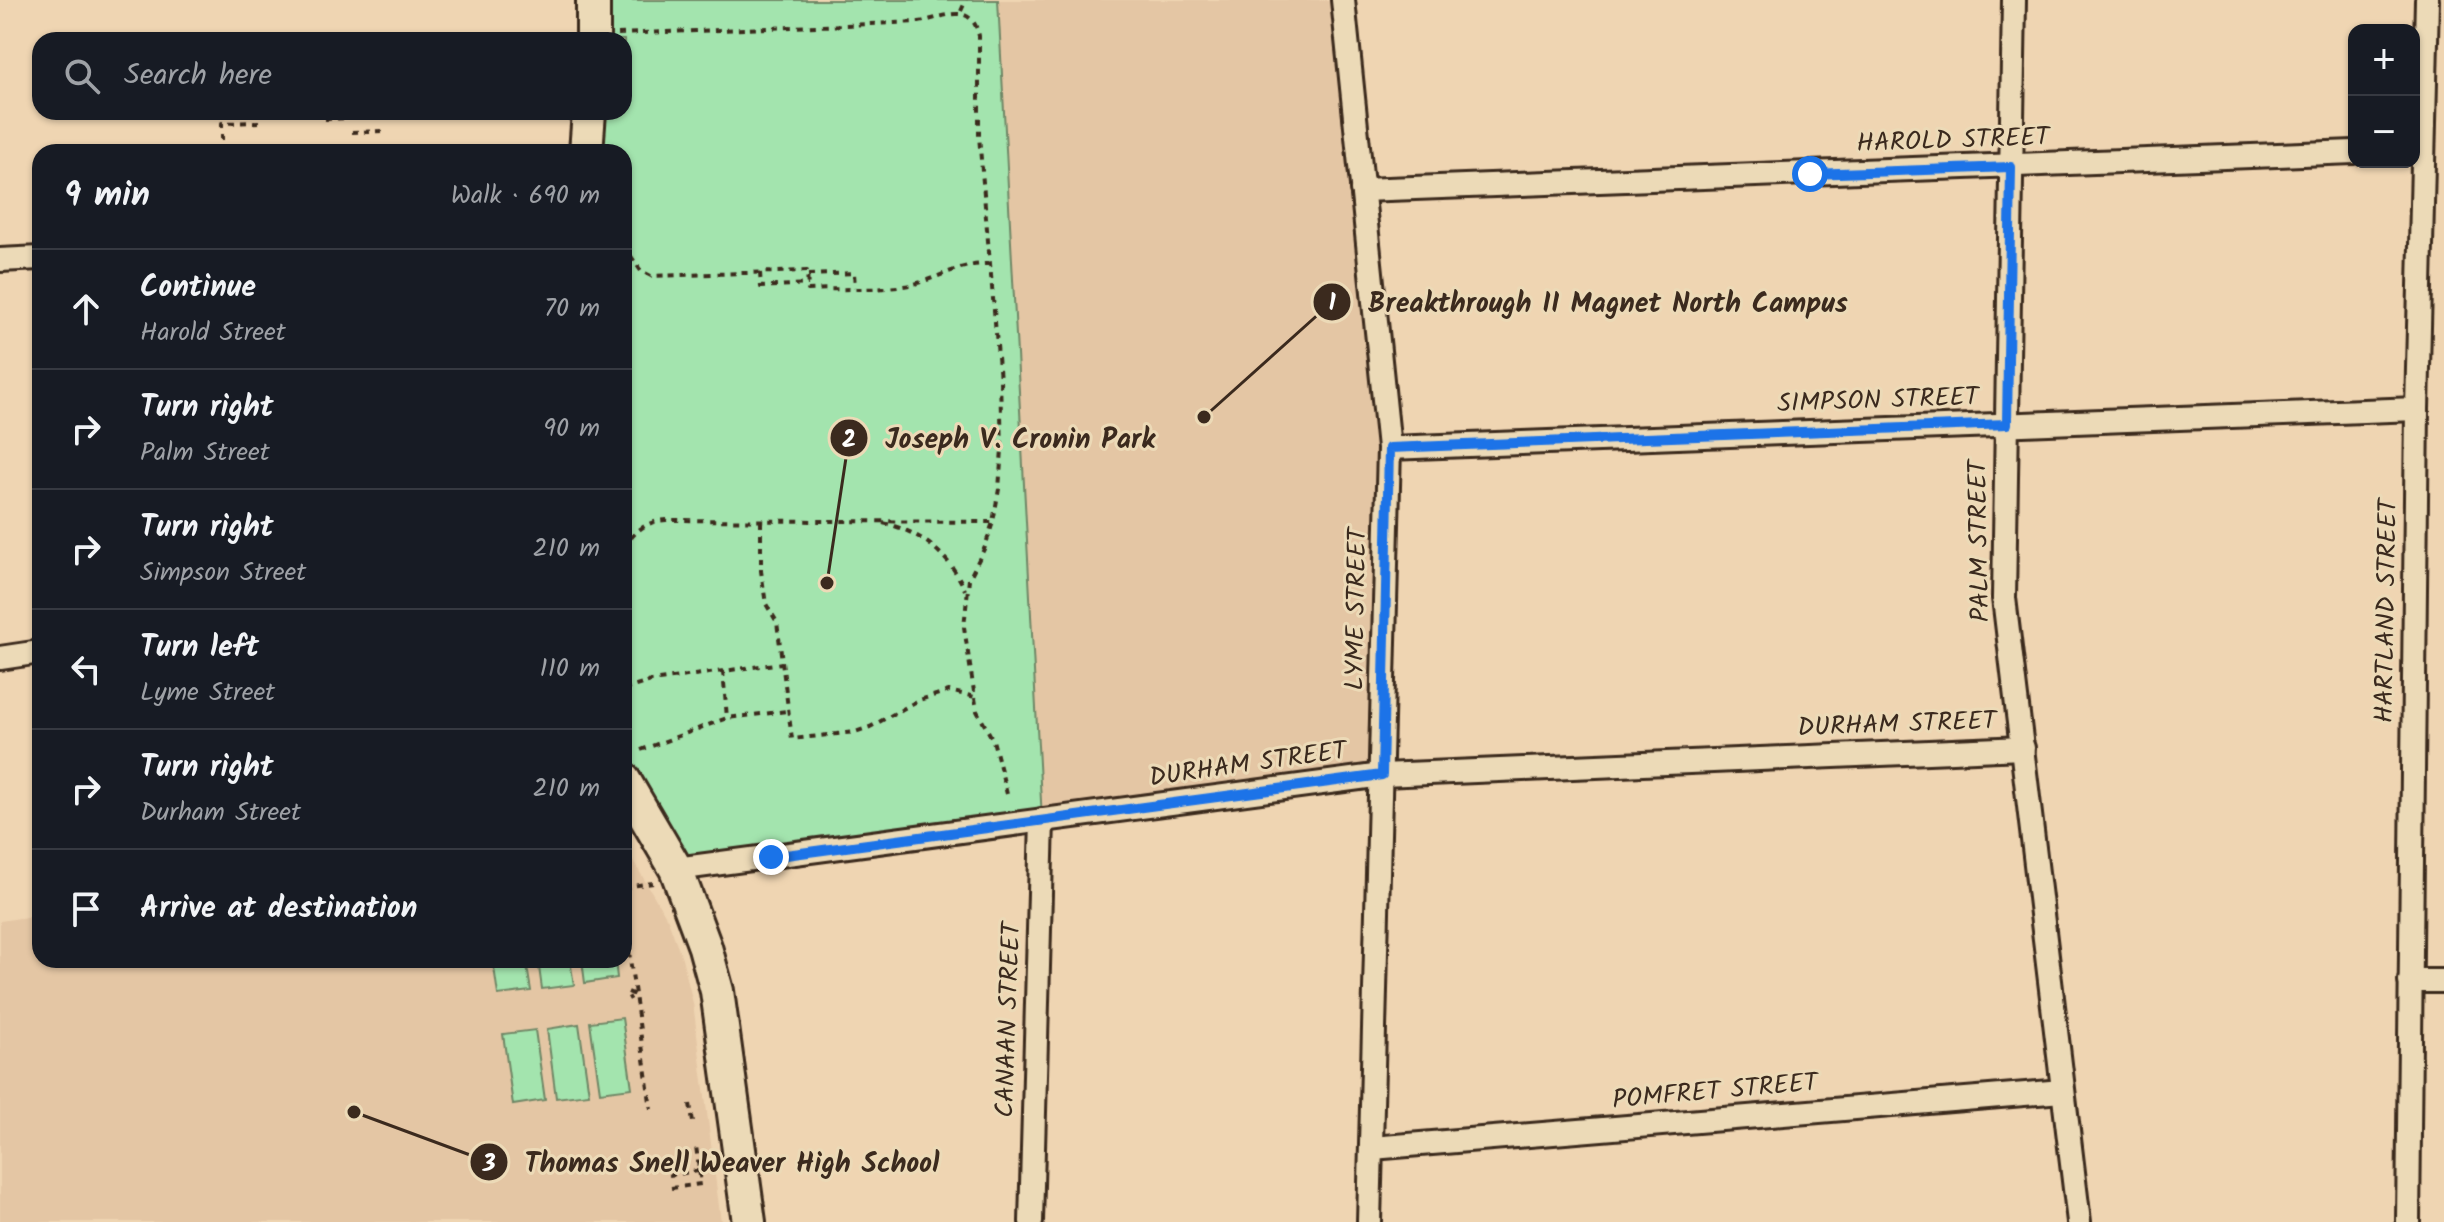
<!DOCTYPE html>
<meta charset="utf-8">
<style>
:root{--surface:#171b24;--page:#20242c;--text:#f1f3f6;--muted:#9ea1a6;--line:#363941}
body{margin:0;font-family:Kalam,sans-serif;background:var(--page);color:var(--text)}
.controls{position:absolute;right:24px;top:24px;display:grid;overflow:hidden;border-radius:16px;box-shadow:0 2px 6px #0004}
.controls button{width:72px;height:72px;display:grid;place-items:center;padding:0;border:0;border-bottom:2px solid var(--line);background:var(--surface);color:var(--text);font:40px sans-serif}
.stop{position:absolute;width:24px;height:24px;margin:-18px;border:6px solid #1a73e8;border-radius:50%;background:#fff}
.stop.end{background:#1a73e8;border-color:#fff;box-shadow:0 2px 8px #0008}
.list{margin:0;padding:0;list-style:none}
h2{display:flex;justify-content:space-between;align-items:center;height:104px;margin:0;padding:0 32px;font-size:34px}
h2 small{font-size:26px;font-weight:400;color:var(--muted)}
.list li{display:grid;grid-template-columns:52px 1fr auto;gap:24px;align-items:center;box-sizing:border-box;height:120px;padding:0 32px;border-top:2px solid var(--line)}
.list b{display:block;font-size:30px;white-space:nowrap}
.list p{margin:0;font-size:26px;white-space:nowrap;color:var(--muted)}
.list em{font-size:26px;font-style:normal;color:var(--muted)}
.icon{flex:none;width:44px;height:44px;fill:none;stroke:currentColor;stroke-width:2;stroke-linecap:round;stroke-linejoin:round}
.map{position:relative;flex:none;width:2444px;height:1222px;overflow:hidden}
.search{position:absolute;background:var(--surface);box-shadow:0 2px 6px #0004;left:32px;top:32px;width:600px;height:88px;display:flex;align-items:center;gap:20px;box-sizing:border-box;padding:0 28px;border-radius:24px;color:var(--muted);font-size:30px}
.panel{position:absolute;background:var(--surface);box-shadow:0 2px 6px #0004;left:32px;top:144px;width:600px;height:824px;border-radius:24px}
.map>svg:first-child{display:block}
.built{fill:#e4c6a4}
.green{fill:#a3e4ae;stroke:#6f8766;stroke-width:2}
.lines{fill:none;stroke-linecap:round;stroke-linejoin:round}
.minor-casing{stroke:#3b2a1e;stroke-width:28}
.secondary-casing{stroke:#3b2a1e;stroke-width:38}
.path{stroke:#3b2a1e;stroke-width:4;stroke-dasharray:6 6;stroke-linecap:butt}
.minor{stroke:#ecdab7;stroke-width:22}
.secondary{stroke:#ecdab7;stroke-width:32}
.route{stroke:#1a73e8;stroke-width:10}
.labels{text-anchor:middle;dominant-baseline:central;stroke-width:6;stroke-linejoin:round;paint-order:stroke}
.street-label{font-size:26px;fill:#3b2a1e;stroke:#ecdab7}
.leader{fill:none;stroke:#3b2a1e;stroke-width:3}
.callout-dot{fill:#3b2a1e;stroke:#ecdab7;stroke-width:3}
.mark-label{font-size:24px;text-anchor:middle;font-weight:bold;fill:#fff}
.callout-label{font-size:28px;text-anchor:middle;font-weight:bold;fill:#3b2a1e;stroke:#ecdab7;stroke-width:6;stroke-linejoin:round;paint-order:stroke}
</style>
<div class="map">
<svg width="2444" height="1222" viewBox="0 0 2444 1222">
<rect width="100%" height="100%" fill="#efd5b2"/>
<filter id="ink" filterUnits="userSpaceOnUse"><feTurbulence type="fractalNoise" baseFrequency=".0125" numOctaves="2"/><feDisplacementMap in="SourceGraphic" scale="16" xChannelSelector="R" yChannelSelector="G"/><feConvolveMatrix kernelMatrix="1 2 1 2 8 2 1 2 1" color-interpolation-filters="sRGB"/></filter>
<g filter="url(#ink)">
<!-- built -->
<g class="built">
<polygon points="998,0 1343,0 1389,448 1382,775 1042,820"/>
<polygon points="624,845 668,920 682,958 693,1003 721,1222 0,1222 0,921 40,915 40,960 624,960"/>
</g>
<!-- green -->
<g class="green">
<polygon points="593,0 998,0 1042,820 676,869 624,780 624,152 586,152 589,112 624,112 624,40 593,40"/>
<polygon points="493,960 526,960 531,991 498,995"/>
<polygon points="538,960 570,960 574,985 542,989"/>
<polygon points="582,960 615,960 617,978 585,983"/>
<polygon points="622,1018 632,1088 600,1092 590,1022"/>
<polygon points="579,1024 589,1094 556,1098 547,1029"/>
<polygon points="535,1030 545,1100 513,1105 503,1034"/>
</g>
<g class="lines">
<defs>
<g id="minor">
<polyline points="1343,0 1389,448 1369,1222"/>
<polyline points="2014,0 2004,598 2079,1222"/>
<polyline points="1362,190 2354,152"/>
<polyline points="0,260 40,258"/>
<polyline points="1389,448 2417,409"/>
<polyline points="0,658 40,652"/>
<polyline points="676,869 1382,775 2023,748"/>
<polyline points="2410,981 2444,981"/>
<polyline points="1372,1148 2062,1091"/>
<polyline points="1031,1222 1042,820"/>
<polyline points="2408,1222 2417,409 2427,0"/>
</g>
<g id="secondary">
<polyline points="593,40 593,0"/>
<polyline points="586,152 589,112"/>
<polyline points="624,780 676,869 705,947 717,991 749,1222"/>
</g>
</defs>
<!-- minor casing -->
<use href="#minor" class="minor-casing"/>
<!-- secondary casing -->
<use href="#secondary" class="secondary-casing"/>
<!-- path -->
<g class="path">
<polyline points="961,11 966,0"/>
<path d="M618 34 919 22C944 18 971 0 979 36V136L1000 380 1002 449 999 489 993 522 985 547 969 579 964 627 977 711 993 740 1008 798"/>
<polyline points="325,119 352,118"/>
<polyline points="352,132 385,131"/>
<polyline points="222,152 222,123 261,122"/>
<path d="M624 246 641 271 651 276 807 271 808 290C842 288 878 291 910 285 941 278 956 264 989 264"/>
<polyline points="760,273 761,287 808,284"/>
<polyline points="808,275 854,273 855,287"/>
<polyline points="761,521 761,571 766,604 777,622 792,739 855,732 870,727 919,700 949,691 975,697"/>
<path d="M883 523C920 531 950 555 965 590"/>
<path d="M624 548C634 531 647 521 666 520L993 522"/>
<polyline points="723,671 727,718"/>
<polyline points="624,690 651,681 782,663"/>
<polyline points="641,750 727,718 788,711"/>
<polyline points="624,887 653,883"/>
<polyline points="624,916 651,1109"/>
<polyline points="628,992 635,995 628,999"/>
<polyline points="690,1104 693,1122"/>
<polyline points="669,1175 699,1171"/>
<polyline points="671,1188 701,1184 696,1146"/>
</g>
<!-- minor -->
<use href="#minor" class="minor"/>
<!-- secondary -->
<use href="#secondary" class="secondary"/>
</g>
</g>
<g class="lines" filter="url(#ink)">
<!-- route -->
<polyline class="route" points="771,857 1382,775 1389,448 2007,424 2011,167 1810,174"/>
</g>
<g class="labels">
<!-- street labels -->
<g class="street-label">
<text transform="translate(1953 141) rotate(-2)">HAROLD STREET</text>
<text transform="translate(1878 401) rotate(-2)">SIMPSON STREET</text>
<text transform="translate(1980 541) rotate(-91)">PALM STREET</text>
<text transform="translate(1357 609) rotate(-89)">LYME STREET</text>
<text transform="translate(2387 611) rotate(-89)">HARTLAND STREET</text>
<text transform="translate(1897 725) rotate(-2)">DURHAM STREET</text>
<text transform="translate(1248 765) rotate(-8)">DURHAM STREET</text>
<text transform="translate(1009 1020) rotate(-88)">CANAAN STREET</text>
<text transform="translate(1715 1092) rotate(-5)">POMFRET STREET</text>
</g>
</g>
<!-- callouts -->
<path class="leader" d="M1204 417L1332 302M827 583L849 438M354 1112L489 1162"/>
<g class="callout-dot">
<circle cx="1204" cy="417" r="8"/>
<circle cx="827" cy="583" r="8"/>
<circle cx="354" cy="1112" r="8"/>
<circle cx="1332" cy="302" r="20"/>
<circle cx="849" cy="438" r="20"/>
<circle cx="489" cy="1162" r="20"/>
</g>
<g class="mark-label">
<text x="1332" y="310">1</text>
<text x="849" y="447">2</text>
<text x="489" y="1171">3</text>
</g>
<g class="callout-label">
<text x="1608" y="312">Breakthrough II Magnet North Campus</text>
<text x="1020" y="448">Joseph V. Cronin Park</text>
<text x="732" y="1172">Thomas Snell Weaver High School</text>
</g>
</svg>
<div class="controls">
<button>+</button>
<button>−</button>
</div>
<div class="stop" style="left:1810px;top:174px"></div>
<div class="stop end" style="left:771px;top:857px"></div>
<div class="search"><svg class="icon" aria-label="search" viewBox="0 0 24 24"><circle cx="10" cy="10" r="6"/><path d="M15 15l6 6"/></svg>Search here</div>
<section class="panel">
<h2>9 min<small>Walk · 690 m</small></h2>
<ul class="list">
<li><svg class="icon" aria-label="ahead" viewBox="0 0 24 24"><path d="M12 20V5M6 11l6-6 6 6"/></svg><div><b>Continue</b><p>Harold Street</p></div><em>70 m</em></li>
<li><svg class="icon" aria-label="right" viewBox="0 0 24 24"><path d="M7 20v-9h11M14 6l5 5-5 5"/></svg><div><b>Turn right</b><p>Palm Street</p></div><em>90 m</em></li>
<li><svg class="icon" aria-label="right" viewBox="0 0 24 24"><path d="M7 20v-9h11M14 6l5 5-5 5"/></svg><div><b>Turn right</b><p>Simpson Street</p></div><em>210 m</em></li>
<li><svg class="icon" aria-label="left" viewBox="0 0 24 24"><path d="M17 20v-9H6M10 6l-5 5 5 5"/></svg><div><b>Turn left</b><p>Lyme Street</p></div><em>110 m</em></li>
<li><svg class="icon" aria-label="right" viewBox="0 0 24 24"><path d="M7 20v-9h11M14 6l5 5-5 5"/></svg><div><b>Turn right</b><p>Durham Street</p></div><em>210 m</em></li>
<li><svg class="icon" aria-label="arrive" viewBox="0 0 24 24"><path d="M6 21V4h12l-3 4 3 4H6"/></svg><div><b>Arrive at destination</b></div></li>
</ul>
</section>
</div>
